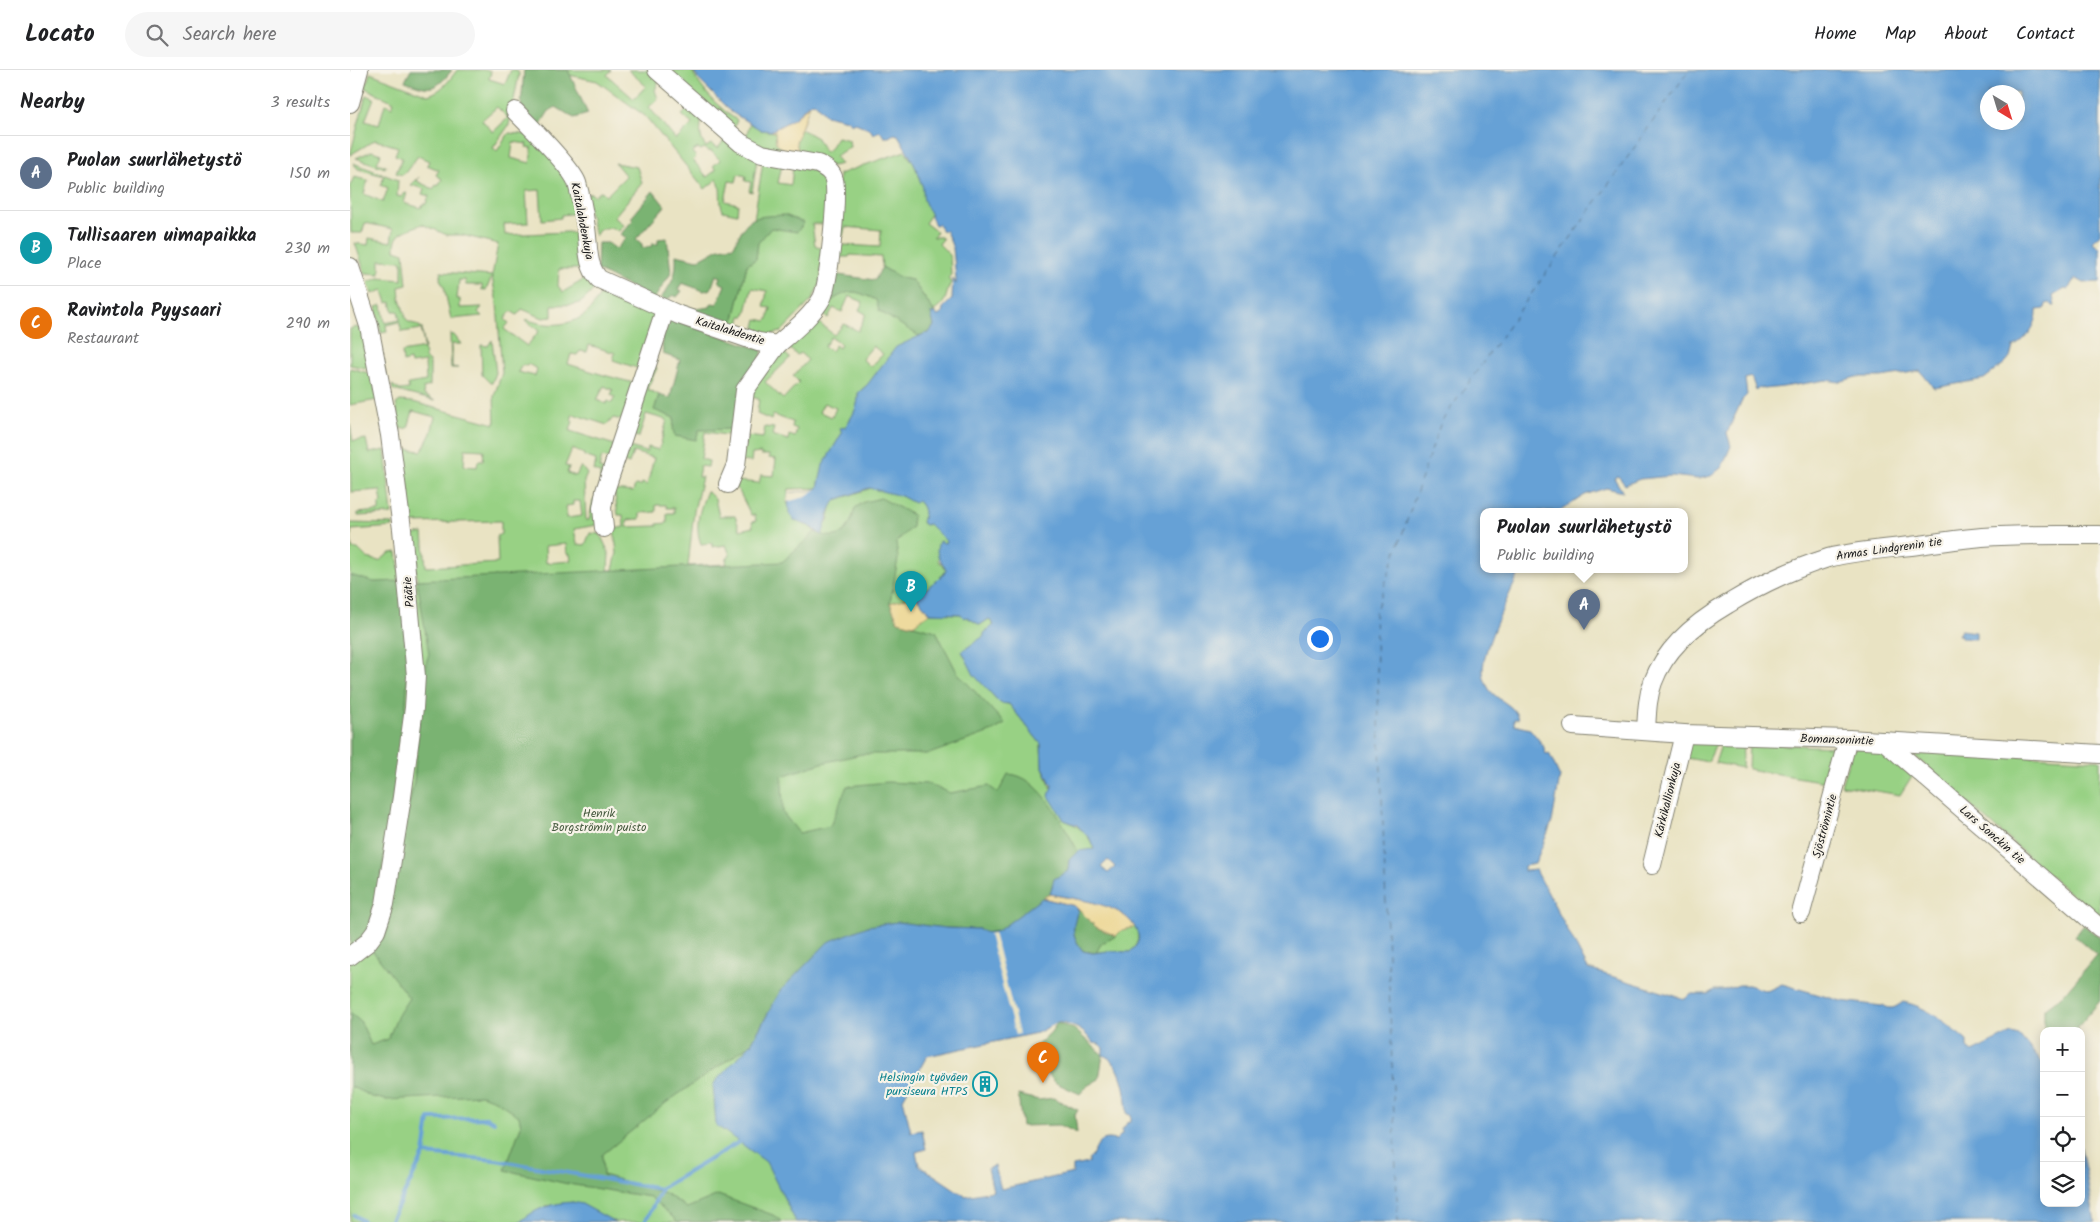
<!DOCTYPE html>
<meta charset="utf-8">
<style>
:root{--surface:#fff;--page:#f6f6f6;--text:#202124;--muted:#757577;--line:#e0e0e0;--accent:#b45309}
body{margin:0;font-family:Kalam,sans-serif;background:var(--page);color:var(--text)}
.controls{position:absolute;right:15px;bottom:15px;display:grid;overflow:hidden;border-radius:10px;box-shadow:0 2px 12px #0003}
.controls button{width:45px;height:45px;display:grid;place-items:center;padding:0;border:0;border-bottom:1px solid var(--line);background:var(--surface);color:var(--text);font:25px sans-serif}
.compass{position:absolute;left:1630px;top:15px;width:45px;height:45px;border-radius:50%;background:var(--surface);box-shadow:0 2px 12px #0003;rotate:142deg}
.you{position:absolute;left:969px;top:568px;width:18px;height:18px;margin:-12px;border:4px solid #fff;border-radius:50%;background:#1a73e8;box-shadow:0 0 0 8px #1a73e833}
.badge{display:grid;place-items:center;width:32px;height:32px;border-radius:50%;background:var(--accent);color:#fff;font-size:16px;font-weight:700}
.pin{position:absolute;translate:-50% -41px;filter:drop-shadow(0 1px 2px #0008)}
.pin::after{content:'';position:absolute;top:26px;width:18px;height:15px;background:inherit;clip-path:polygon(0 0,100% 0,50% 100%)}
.popup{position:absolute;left:1130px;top:438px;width:208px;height:65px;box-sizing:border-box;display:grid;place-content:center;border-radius:10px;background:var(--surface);filter:drop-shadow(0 1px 4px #0005);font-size:16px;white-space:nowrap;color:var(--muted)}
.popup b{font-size:19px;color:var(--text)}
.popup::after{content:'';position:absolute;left:50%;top:100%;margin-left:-10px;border:10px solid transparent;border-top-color:var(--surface)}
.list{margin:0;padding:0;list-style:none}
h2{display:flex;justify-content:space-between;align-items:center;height:65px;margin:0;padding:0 20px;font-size:21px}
h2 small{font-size:16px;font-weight:400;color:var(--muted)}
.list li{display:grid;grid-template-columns:32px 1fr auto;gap:15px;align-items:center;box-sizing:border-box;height:75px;padding:0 20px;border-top:1px solid var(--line)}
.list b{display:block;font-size:19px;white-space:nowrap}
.list p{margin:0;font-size:16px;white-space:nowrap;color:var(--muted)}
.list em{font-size:16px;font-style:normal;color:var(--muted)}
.icon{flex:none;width:28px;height:28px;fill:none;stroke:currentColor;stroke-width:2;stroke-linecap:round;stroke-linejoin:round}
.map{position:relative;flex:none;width:1750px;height:1152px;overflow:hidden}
header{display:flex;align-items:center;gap:30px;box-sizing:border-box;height:70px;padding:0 25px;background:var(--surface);border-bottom:1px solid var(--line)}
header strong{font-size:24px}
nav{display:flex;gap:28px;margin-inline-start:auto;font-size:18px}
.search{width:350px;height:45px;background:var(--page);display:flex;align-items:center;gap:12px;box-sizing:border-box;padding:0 18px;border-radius:28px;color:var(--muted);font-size:19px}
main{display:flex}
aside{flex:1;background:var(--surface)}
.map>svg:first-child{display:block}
.green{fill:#98d184;stroke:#5a7650;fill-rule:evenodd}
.forest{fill:#7ab372;stroke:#4b6847}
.sand{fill:#eeda9e;stroke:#857b5d}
.water{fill:#66a1d6;stroke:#415e79;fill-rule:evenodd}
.pier{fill:#e9e3c3}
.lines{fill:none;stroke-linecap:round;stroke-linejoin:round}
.stream{stroke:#66a1d6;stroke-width:4}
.ferry{stroke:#3d5870;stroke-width:1;stroke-dasharray:6 5;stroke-linecap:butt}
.minor-casing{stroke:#828070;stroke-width:20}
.minor{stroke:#fff;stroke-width:18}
.labels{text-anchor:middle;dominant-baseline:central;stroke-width:4.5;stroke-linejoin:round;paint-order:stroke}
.street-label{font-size:12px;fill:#1c1c1c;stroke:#f7f3e8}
.park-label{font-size:12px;fill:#475b40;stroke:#f7f3e8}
.culture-label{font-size:12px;fill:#0d838f;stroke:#f7f3e8;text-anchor:end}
</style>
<header>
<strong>Locato</strong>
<div class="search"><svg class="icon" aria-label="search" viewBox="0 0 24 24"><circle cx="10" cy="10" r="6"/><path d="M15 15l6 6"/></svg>Search here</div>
<nav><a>Home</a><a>Map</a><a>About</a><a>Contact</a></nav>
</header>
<main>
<aside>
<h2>Nearby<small>3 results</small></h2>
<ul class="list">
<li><span class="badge" style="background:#5c6f8a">A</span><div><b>Puolan suurlähetystö</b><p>Public building</p></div><em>150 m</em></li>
<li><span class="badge" style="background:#0f9aa8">B</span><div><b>Tullisaaren uimapaikka</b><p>Place</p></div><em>230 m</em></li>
<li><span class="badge" style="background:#e8710a">C</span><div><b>Ravintola Pyysaari</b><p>Restaurant</p></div><em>290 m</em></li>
</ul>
</aside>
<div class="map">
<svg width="1750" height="1152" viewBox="0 0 1750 1152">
<rect width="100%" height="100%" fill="#f7f3e8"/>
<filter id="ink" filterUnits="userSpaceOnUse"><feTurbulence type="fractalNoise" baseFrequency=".02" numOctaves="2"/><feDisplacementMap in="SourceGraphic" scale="10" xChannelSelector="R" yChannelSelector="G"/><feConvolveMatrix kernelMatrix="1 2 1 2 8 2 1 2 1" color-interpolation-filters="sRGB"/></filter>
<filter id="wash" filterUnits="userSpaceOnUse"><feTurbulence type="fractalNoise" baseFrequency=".0096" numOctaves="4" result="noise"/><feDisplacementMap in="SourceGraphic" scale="20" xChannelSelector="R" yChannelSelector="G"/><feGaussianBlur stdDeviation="1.12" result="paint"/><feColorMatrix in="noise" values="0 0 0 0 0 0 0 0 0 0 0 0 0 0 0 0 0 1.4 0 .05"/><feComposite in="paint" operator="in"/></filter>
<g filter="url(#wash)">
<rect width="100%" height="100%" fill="#e9e3c3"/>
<!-- green -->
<g class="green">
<path d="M107 0H135L141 2 139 9 155 14 161 0H167L169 4 159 55 143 78 147 81 159 63 183 65 222 110 228 143 211 145V148L192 150 190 120 176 121 178 153 154 154 155 165 217 162 231 164 237 199H209L208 216 213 222 240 206 247 215C229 238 230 234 202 235V247L193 248 172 239 167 245 161 241 155 249 159 253 154 259 177 276 189 261 175 250 176 249C195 257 220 257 237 243 243 238 248 227 253 220L306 240 290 299 263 290 265 283 239 275 237 282 230 281 227 285 221 284 218 294C240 301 262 308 285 313L273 350 263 348 257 355 223 344 221 350 223 351 220 361 265 375 260 389 252 387 249 398 256 402 250 411V403L244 401 246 390 234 386V384L222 379 215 396 219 397 217 403 226 406 231 396 237 404 234 411 236 450H239L243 431 246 426 247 455 224 459 227 474 235 475 240 463 250 464 259 483 258 500H263L267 483 264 459 274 457 273 445H268L265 425H262L263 420 283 422 285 415 291 416 292 413 297 415 304 388 283 382 279 394 271 391 276 376 297 382 298 377 309 380 317 350 296 344 289 367 279 365 300 295 307 298 297 319 309 325 306 334 385 354 383 364 377 365 355 362 351 389 359 391 358 397 350 396 348 407H352L344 441 338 496 377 494 376 490 380 485 376 475 362 477V473L351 474C344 456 350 438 357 421L365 429 369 446H385L390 460 403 457 402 452 406 451 405 445H401L388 419H386L387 411 409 413 411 405 424 406 426 389 419 388V385H411V383L402 384 401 392 390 391 397 366 413 368 415 357 424 358 422 365 438 370 439 365 445 367 447 359 442 357 443 352 423 345 421 350 407 344 409 329 401 327 399 322 430 279 440 288 415 312 433 329 449 312 443 306 458 290 450 283 447 285 435 275 463 248 484 265 494 254 508 261 516 244 509 240 513 232 499 226 492 242 483 238 478 248 467 241 480 208 557 241 576 263 508 323C510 340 496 356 488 370 479 385 471 401 468 418L439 419 437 432 445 451 459 456 465 462 478 451 482 434 486 430 527 416 568 431C575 438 575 443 572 453L575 455 579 454 596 471 588 490 596 500 594 504 566 527 580 543 612 544 630 555 639 549 644 556 635 566 612 581 625 605 650 633 659 634 691 674 692 695 714 750C730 756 738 764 745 780L726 797 786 857C790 868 788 874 780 882L758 881 743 883 662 856 462 1152H265L223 1132 196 1136 170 1152H0V453L43 454V457L1 460 2 479H8L17 488 29 491 40 483 47 482 51 511 67 510 63 465 73 463 76 497 148 493 147 466 151 464V451L62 453 54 379 72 381 81 363 85 347 63 341 58 358 50 359 46 334 50 331 63 332 145 354 144 326 152 303 147 233 142 207 136 220H132V215H116L115 210H109L107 229H110V238L132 237 128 242 132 246 101 249 94 217 90 209 91 202 142 206 148 174 112 165H97L72 154C57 161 44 161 45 180L54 183 57 215 49 217 50 229 57 251 71 257 72 259 75 288 80 293V316L73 318 74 325 85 331 43 320 42 315 50 320 59 319 58 314 76 311 75 292 61 294 60 290 53 292 52 282 75 278 71 259 52 262 49 252 36 255 37 262 31 263 26 237 32 235 35 253 50 250 48 241H43L41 232 37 233 33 220 22 224 18 212 29 208 52 210V191L30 190V204L15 203 5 173 18 175 19 168 41 172 43 159 15 153 12 163H1L0 116 4 107 18 110 14 124 33 132 38 118 31 115 34 106 8 99 3 93 48 110 47 126 52 127 53 124 57 123 54 133 71 138 73 134H76L79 126 72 124 74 119 61 115 69 107 67 111 83 119 86 115 88 116 92 109 86 105 89 100 77 95 79 91 68 86 55 103 52 105 46 103 52 88 45 85 48 77 25 70 0 85 16 25 24 28 15 51 29 55 35 34 42 37 44 32 15 18 20 3 78 25C92 21 99 11 107 0ZM147 37 158 48 143 62 132 50ZM163 72 177 74 176 77 182 78 180 93 161 88ZM481 267 491 274 489 278 485 275 481 281 474 277ZM523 276 533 284 521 297 512 289ZM178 294 187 299 185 306 168 302 172 295 177 296ZM254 316 263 320 261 325 265 327 262 333 258 331 256 334 247 330ZM474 333 486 338 482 347 469 342ZM115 379 134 380 133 391H128L127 397 114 396ZM223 431H230L232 446 217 448 216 436 223 435ZM306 435H316L317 438H324V443H317V453L307 454V456L277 457V450L290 449V443L306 442ZM216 474 217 484H220L221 491 196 493 195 476Z"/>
<path d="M196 0H261L257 5 284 29 296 16 278 0H299L309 10 305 20 308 29 299 37 326 70 342 54 332 45 337 40 330 31 352 48C350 58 349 69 356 77L361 74 368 78 376 68 407 89 402 122 399 121 401 112 395 111 396 106 388 104 386 112 379 111 375 131 388 134 387 144 373 141C368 129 373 119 367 109L355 119 295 46 247 11ZM348 78 351 80 354 78 359 82 361 81 370 90 363 96 366 100 357 107 343 90 346 87 342 82Z"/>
<path d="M316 0H342C348 17 372 41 387 50L383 61Z"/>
<polygon points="400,53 411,60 425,62 438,85 395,70"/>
<polygon points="451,59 467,68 474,81 478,81 487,67 499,70 500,77 485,86 491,94 482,96 449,84 446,72"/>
<polygon points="22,81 31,84 27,93 36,96 35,98 6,88"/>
<path d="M555 81 564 94 570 108 569 110 575 119 582 143 575 153 587 162 583 167H591L593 169 589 174 600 185 601 205 598 208 601 213C594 226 599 231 584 241L562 210 551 208 532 197 531 187 500 185 499 187H483L484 178 495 175 530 177 531 160 495 157 493 166H486L489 104Z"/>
<polygon points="413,91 432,95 428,113 441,115 443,97 467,101 477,110 476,154 462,154 465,175 473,179 470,214 462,230 431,262 413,266 405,257 407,249 416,251 418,249 421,238 414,237 417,221 402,218 395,246 391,246 388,259 382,257 397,195"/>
<polygon points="265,93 287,97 292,113 264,147 274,155 269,161 262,158 250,159 245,166 235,125 241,123 244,126 252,121 256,126 276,106"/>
<polygon points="5,257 13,259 21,299 0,295 0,259"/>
<polygon points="100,264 104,265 111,274 102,274 102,297 108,298 101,298"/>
<polygon points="142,270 146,303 142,313 140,313 132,305 131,275 138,276"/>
<polygon points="0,298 22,304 27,330 0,335"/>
<polygon points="0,354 3,371 16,369 19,383 35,380 42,444 8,446 8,443 29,441 29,434 32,433 30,420 1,422"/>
<polygon points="1367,672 1358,692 1331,687 1336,673"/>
<polygon points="1372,672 1393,673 1392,698 1365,693"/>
<polygon points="1399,673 1484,677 1489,680 1482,713 1398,699"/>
<path d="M1507 678C1536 679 1541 688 1562 706L1550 725 1491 715 1502 681Z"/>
<polygon points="1557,679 1750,690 1750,850"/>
</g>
<!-- forest -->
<g class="forest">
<path d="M61 0H102C85 22 79 20 55 11Z"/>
<polygon points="174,0 218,0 238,44 224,48 206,37 199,41 189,57 171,36"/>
<polygon points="303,121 315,136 286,169 292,174 292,178 302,176 302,174 308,174 308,169 317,168 321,203 304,229 247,200 248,173 258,173 266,179 276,168 271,164 283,150 281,148"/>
<path d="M435 145 454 153 447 162 421 158 408 173 406 189 397 195 382 257 340 240 360 237 362 233 367 234 375 215 369 212 371 207 366 205 361 219 354 221 332 213 328 219 332 221 327 227 323 225 316 231 311 228C323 212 327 205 326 185L348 190 369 178 384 176C398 144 402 147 435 145Z"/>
<path d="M532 197 551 208 562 210 584 241 585 243H582L584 256 577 265 576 263 569 266 529 241 526 230C502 219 501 219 479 232L481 204 525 210Z"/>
<polygon points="319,248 412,280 412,284 384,359 349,360 346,370 325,366 323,360 324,348 304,340 309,325 320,328 330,290 313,284 311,262"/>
<path d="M531 428 563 445 562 457 546 472 548 489 540 533 548 551 586 561 607 602 655 654 643 661 579 684H512L472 693 432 706 433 743 449 763 480 756 497 716 538 712 578 714 600 723 639 716 648 723 658 704C691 705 713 755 728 781L719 790 718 801 704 809 700 824 648 861 633 863 629 859 596 858 431 920 401 974 317 1032 252 1085 253 1105 315 1123 337 1138 368 1125 423 1145 433 1152H328L300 1127 218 1114 155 1100 171 1056 169 1046 145 1030 131 1025 36 1030 22 1027 0 1016V943L11 952 21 975 38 969 48 945 59 928 22 880 31 861 64 712 73 602 79 584 67 510 432 492 465 462C490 473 499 462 505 438L514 432Z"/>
<polygon points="0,505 24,512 51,511 59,586 55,649 29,819 20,858 3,876 0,869"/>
<path d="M728 840 733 842 746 857 766 866 751 874 746 883 733 881C721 865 722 859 728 840Z"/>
<polygon points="1734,855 1750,868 1750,931 1727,958 1730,961 1694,961 1694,939 1713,925 1747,885 1725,866"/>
<polygon points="707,953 724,959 753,985 749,1009 737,1016 730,1024 706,1013 693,999 678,994 677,985 701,962"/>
<polygon points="668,1025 689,1030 703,1028 728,1040 725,1045 727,1063 709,1055 672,1056"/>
</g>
<!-- sand -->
<g class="sand">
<polygon points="460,34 446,72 449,84 438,85 426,73 425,62 421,61 445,48"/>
<polygon points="559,527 566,527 580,543 563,555 548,551 540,533"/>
<path d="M700 824C729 831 768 831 786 857L772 860 766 866 746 857 725 836 692 828Z"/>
</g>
<!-- water -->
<g class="water">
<path d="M343 0H1750V164L1743 172 1750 178V212L1734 213 1727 209 1723 211 1718 220 1715 219 1703 226 1705 236H1703L1700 233 1696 234 1695 239 1687 240C1688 255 1675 271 1663 277L1660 287 1655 293 1634 309 1584 318 1570 301 1531 307H1506L1489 312 1476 310 1433 317 1414 319 1409 317 1406 320 1401 307 1395 309 1397 325 1392 330 1377 363 1381 376 1372 397 1361 406 1348 409 1321 406 1290 409 1275 415 1268 406 1264 408 1273 422 1256 418 1235 425 1210 441H1134V499H1171C1160 524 1133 576 1133 601 1133 607 1136 614 1139 619 1147 631 1166 635 1168 649H1164V655L1180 659 1193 675 1196 684 1199 683 1210 707 1202 752 1185 794 1174 796V801L1186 800 1238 899 1335 929 1340 924H1358L1364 920H1374L1389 915H1399L1417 921 1432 914 1491 931 1532 936 1533 935C1541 941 1546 937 1553 932 1579 937 1597 954 1617 971V978L1622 982 1661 963 1669 965 1694 995V1133H1731V1078L1745 1152H446L416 1092 366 1055 363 1014 401 974 431 920 478 872 518 856 547 852 596 858 629 859C635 864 641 863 648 861L692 828 725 836 728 840C722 859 721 865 733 881L743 883 758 881 780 882C786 876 791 871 787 862 777 833 727 830 700 824L704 809 718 801 719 790 728 781 744 779 740 769 727 755 714 750 699 726 702 716 692 695 691 674 659 634 650 633 624 605 612 581 634 566V563L644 555 639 549 630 555 617 547 614 548 611 544 580 543 566 527 594 504 596 500C590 488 584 486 589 471L595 473 596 471 579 454 575 455 572 452C575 444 575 438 568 431L564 433 551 426 519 418 486 430C479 437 476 455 472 465L459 456 445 451 439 444 438 423 461 421 468 418 473 395 492 363 490 358 495 357C502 347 509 336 508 323L517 315 546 277 576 263 578 264 584 256 581 243H585L587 246 592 244 593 238 602 229 603 209 606 214V209L603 178 596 161 591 160 589 154 585 155C581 147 579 140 575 133 571 125 576 118 569 110L570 108C565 94 556 79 548 65L544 64 539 67H534L530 61 523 64 520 59 503 52 502 54 497 50 476 45 464 32 457 35 445 48 421 61 411 60 381 42 348 9ZM1638 22H1668V52H1638ZM758 790 765 797 758 803 751 797ZM708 952C726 957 731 957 743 973L749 974 753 978V985C773 993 776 1024 777 1044L781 1045V1052L777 1053 772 1060V1064L766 1070C745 1065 749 1080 739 1089V1093L723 1096V1103L651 1119 645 1096 638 1098 643 1121 615 1126 569 1095 566 1082 576 1079 572 1060 561 1062 553 1029 577 986 687 963Z"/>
<polygon points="1611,560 1626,562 1626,569 1611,568 1611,565 1608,565"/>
<path d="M223 1132 232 1134 265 1152H170C185 1138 203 1133 223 1132Z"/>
</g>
<!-- pier -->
<g class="pier">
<polygon points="468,418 455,427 437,432 438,423 461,421"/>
<polygon points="644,863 669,964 665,965 639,864"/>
</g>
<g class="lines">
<!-- stream -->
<g class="stream">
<polyline points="74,1084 146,1090 310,1119 389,1072"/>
<polyline points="4,1145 14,1152"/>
<polyline points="40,1152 74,1084 79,1049 137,1048 144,1052"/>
<polyline points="295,1152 310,1122 310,1119"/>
</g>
<!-- ferry -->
<polyline class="ferry" points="1048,1152 1025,543 1091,352 1339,0"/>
</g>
</g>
<g filter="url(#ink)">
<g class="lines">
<defs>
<g id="minor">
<polyline points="0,33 9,0"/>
<path d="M165 41C178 54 223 99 227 113 231 127 234 144 236 158 239 177 236 194 249 209L329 245 408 272 427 275C442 262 462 246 472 228 479 214 488 124 484 110 482 101 475 98 468 94L412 84 391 73 307 0"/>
<polyline points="0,197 19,256 40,365 52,459 66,606 64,638 52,727 35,834 26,861 17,873 0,886"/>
<polyline points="378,414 386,395 395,320 427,275"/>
<polyline points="254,458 252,438 255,421 315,240"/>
<polyline points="1223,656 1334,664 1498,669 1750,684"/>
<path d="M1296 661C1297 644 1297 628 1303 612 1316 577 1347 552 1378 534 1409 515 1443 499 1478 488 1505 481 1533 479 1561 476 1584 473 1608 469 1632 467 1671 464 1711 465 1750 465"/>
<polyline points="1534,671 1750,858"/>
<polyline points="1302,795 1334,664"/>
<polyline points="1451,843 1498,669"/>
</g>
</defs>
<!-- minor casing -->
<use href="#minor" class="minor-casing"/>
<!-- minor -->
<use href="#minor" class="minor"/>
</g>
</g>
<!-- icons -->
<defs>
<symbol id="building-ring" viewBox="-11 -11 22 22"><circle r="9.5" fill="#f7f3e8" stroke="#0f9aa8" stroke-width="1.5"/><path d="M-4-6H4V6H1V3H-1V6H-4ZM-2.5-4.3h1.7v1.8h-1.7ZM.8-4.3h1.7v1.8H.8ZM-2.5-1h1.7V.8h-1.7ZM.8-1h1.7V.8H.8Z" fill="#0f9aa8"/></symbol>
</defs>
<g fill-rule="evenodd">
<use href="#building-ring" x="621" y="1000" width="28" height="28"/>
</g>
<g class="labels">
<!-- street labels -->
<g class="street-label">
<text transform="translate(232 151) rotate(79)">Kaitalahdenkuja</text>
<text transform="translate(380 261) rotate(17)">Kaitalahdentie</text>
<text transform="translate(1539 479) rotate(-8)">Armas Lindgrenin tie</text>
<text transform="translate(59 522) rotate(-96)">Päätie</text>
<text transform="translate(1487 670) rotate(2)">Bomansonintie</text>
<text transform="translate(1318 730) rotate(-76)">Kärkikallionkuja</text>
<text transform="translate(1475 756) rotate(-75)">Sjöströmintie</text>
<text transform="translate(1642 765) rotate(41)">Lars Sonckin tie</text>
</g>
<!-- park labels -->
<g class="park-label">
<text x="249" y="743">Henrik<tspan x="249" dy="14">Borgströmin puisto</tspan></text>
</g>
<!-- culture labels -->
<g class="culture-label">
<text x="618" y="1007">Helsingin työväen<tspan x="618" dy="14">pursiseura HTPS</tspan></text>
</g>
</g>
</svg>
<div class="controls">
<button>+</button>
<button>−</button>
<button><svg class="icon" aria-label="locate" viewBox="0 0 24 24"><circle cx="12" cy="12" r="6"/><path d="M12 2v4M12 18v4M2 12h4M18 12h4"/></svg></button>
<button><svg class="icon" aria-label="layers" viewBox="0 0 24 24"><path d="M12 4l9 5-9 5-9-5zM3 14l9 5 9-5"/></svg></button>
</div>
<svg class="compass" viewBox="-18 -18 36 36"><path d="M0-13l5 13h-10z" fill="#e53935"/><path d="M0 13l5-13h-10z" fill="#757577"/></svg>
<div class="you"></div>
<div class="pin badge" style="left:1234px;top:560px;background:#5c6f8a">A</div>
<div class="popup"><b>Puolan suurlähetystö</b>Public building</div>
<div class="pin badge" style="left:561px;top:542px;background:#0f9aa8">B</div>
<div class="pin badge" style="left:693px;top:1013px;background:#e8710a">C</div>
</div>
</main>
